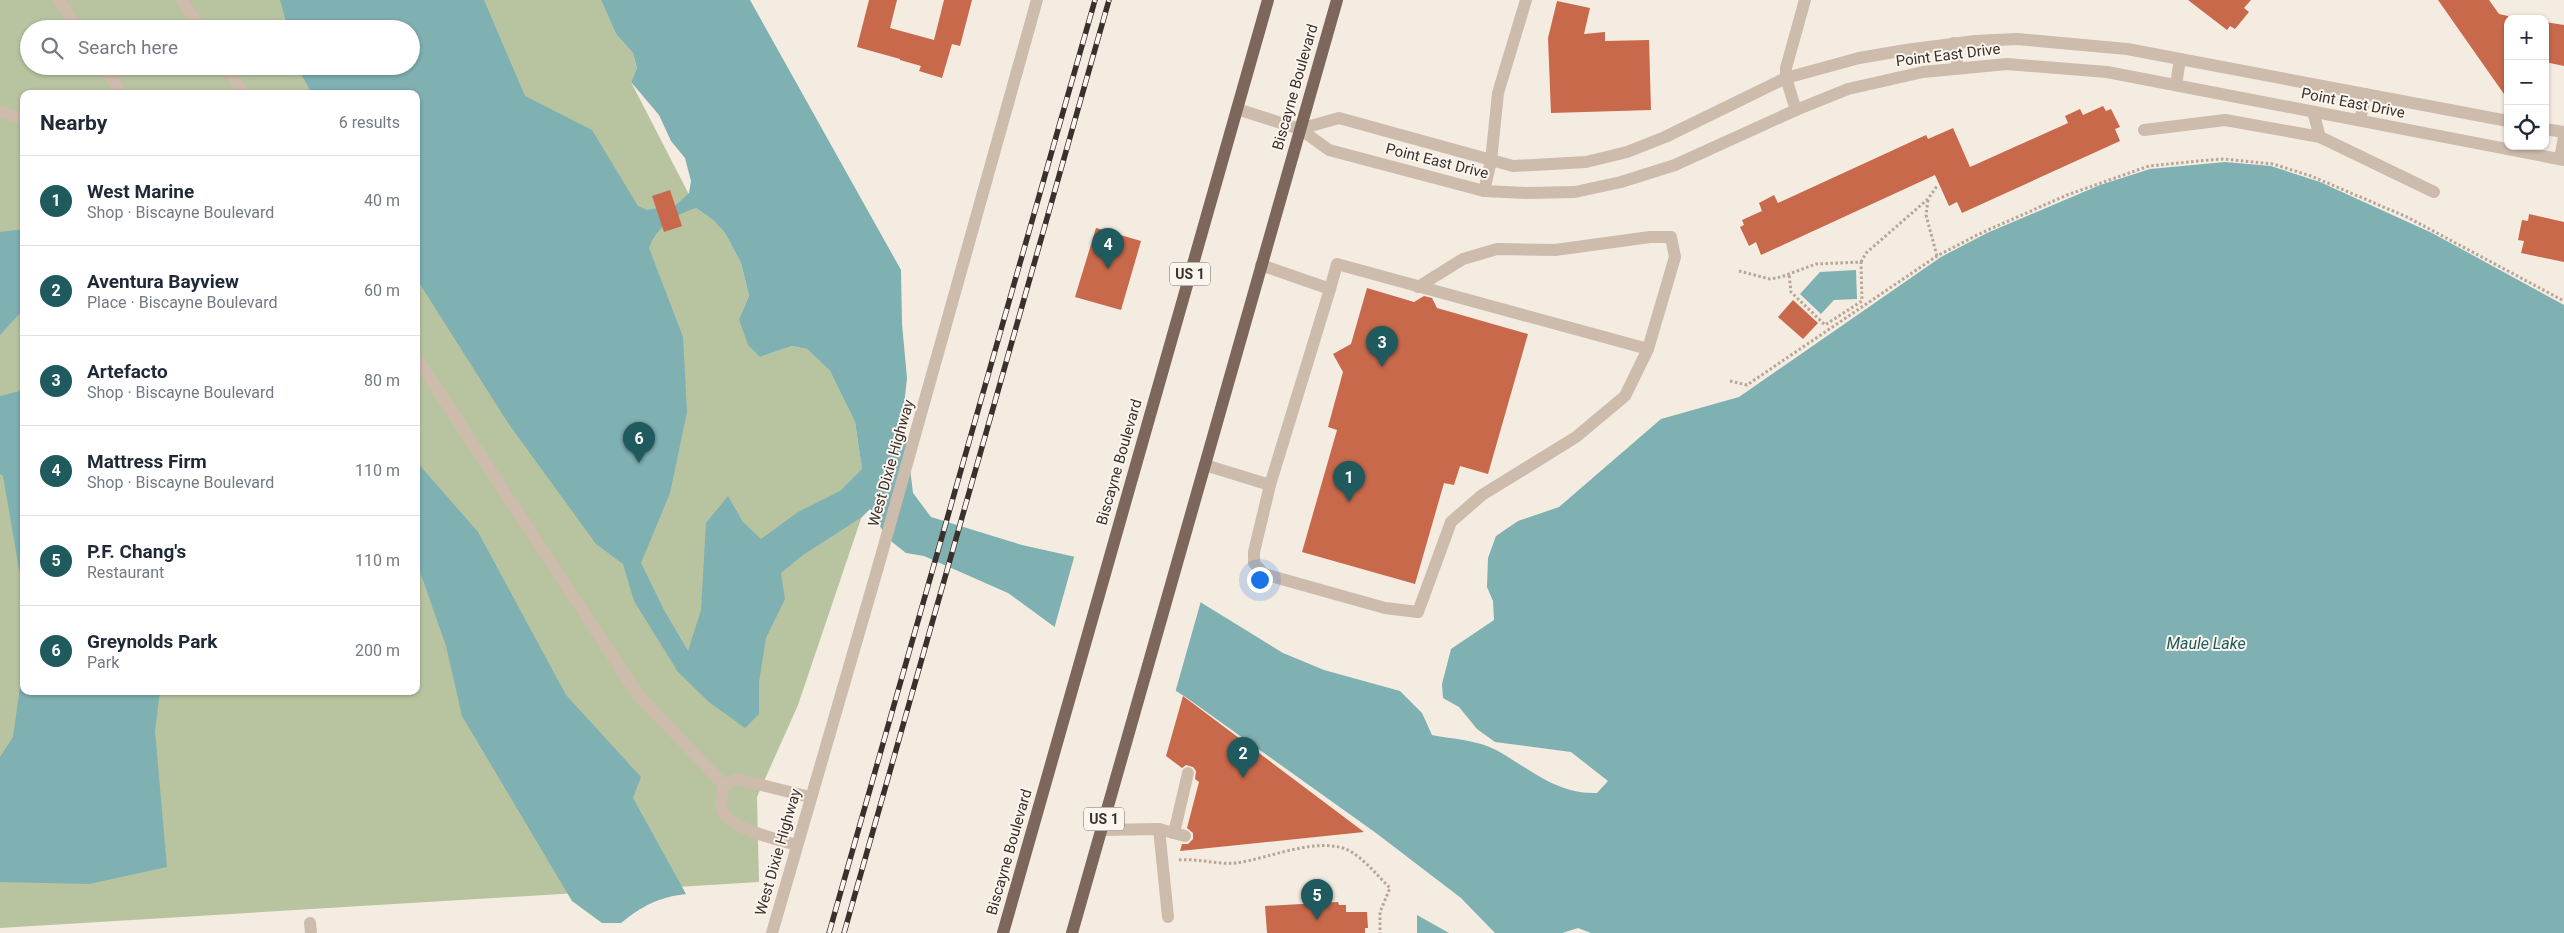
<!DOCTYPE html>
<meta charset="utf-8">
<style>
:root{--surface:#fff;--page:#f2f2f3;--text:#1f2937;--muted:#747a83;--line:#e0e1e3;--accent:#1f5a5e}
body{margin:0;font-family:Roboto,sans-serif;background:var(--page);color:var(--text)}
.controls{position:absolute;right:15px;top:15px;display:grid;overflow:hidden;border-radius:10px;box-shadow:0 1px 4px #0004}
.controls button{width:45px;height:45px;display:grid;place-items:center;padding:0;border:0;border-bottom:1px solid var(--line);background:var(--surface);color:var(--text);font:25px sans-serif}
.you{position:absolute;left:1259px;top:579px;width:18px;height:18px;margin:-12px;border:4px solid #fff;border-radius:50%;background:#1a73e8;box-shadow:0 0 0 8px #1a73e833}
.badge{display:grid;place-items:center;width:32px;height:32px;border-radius:50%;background:var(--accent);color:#fff;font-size:16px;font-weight:700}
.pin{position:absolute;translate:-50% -41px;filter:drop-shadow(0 1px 2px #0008)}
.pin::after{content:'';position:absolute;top:26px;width:18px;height:15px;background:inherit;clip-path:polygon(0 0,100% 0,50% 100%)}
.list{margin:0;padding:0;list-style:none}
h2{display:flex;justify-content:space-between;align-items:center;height:65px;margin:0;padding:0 20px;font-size:21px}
h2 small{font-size:16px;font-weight:400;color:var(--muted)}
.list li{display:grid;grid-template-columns:32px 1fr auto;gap:15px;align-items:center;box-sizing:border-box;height:90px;padding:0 20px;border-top:1px solid var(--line)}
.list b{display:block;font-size:19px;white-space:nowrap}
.list p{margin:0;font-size:16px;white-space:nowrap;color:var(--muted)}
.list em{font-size:16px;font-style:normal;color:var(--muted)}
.icon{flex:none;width:28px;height:28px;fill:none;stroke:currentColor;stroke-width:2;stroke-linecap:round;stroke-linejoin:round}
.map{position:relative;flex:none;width:2564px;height:933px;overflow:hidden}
.search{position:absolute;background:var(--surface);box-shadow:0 1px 4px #0004;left:20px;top:20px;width:400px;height:55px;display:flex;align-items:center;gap:12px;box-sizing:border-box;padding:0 18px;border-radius:28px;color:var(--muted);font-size:19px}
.panel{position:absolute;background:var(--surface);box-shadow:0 1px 4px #0004;left:20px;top:90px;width:400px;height:605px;border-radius:10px}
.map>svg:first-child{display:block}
.green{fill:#b8c4a0;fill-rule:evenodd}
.water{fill:#7fb0b2;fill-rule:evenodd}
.pier{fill:#f4ebe1}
.building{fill:#c8694b}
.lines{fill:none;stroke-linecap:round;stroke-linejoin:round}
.path{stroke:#b9a596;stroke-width:3;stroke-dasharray:2.5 2.5;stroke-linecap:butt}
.minor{stroke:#cdbbac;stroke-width:12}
.major{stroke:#7d675c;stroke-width:12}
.rail-casing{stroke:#3b302b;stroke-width:5.5}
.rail{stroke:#fbf5ee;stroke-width:4;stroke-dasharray:11;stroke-linecap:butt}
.labels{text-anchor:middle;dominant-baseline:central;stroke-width:4;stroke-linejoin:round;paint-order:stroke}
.shield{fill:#fbf5ee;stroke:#756b66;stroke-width:1}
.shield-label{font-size:14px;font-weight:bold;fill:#3b302b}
.street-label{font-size:15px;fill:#3b302b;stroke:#fbf5ee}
.water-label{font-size:16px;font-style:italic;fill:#1f5a5e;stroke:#fbf5ee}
</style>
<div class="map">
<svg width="2564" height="933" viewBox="0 0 2564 933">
<rect width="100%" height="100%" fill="#f4ebe1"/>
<!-- green -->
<path class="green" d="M0 0H601L616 34 633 53 637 68 631 82 696 208 713 220 725 233 741 263 749 296 739 319 760 357 792 346 807 349 830 371 855 422 867 501 798 705 757 797 759 882 0 928ZM29 29H411V66H29ZM24 94H416V691H24Z"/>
<!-- water -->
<g class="water">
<path d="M280 0H484L525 96 592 130 638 206 647 210 676 205 689 193 691 181 685 158 671 141 659 115 631 82 637 68 633 53 616 34 601 0H750L901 270 902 324 907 378 903 416 909 460 913 493 931 517 1022 545 1107 564 1171 584 1283 653 1324 670 1400 691 1422 713 1432 735C1452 739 1478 740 1496 750 1529 768 1557 795 1597 793L1608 781 1571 752 1495 742 1477 729 1459 707 1443 698 1442 684 1451 649 1494 620 1493 601 1487 587 1488 558 1496 536 1518 521 1559 507 1661 419 1739 397 1941 257 1987 233 2100 185 2150 169 2225 162 2271 166 2320 182 2432 233 2564 305V933H1591L1578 928 1562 933H1495L1461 898 1376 833 1187 698 1147 672 1082 647 1008 593 924 556 906 553 887 538 870 509 862 517 803 555 781 573 785 599 766 638 759 682V714L745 728 709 702 678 672 634 601 623 564 596 544 508 423 416 278V94H312L298 68V66H411V29H288ZM696 208 713 220 725 233 741 263 749 296 739 319 748 345 760 357 792 346 807 349 830 371 855 422 862 469 840 491 798 512 761 539 743 522 728 496 706 523 701 610 688 651 664 610 641 563 670 493 687 412 683 337 649 248C657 226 675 215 696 208Z"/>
<polygon points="24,229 24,309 0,335 0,232"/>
<polygon points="1856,270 1857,299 1834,300 1821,314 1800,294 1820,272"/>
<polygon points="24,390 24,598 3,476 0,474 0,396"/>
<path d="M416 461 478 532 566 695 641 777 633 798 686 894C659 897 642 906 621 923H602L572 901 462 716 446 646 416 560Z"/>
<polygon points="24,658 24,691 160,691 155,731 167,867 89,884 0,882 0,757 13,737"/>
<polygon points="1417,915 1449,933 1417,933"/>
</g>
<!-- pier -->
<polygon class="pier" points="1075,554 1108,562 1171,582 1201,601 1175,693 1146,674 1081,649 1054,629"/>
<!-- building -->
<g class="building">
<polygon points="869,0 897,0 890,28 934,40 944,0 972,0 960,46 952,44 942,78 919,71 921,66 900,60 900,59 857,47"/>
<polygon points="2188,0 2251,0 2244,8 2249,12 2235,29 2230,26 2227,30"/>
<polygon points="2438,0 2489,0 2499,14 2508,16 2508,66 2504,94"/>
<polygon points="1557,1 1590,8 1584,34 1605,32 1605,41 1649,40 1651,110 1551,113 1548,38"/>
<polygon points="2545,22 2564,25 2564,66 2545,62"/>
<polygon points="2103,106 2106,111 2111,109 2120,127 2115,129 2120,141 1962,213 1957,202 1949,206 1935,175 1761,255 1756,242 1749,246 1740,227 1744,225 1742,220 1762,211 1759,203 1774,195 1778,203 1926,135 1928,139 1953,128 1970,167 2068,123 2065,116 2080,109 2083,115"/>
<polygon points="670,190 682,226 664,232 652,196"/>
<polygon points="2529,214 2564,222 2564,262 2521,253 2524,241 2518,240 2522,220 2528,221"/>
<polygon points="1096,228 1141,241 1121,310 1075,297"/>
<polygon points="1367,288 1414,302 1424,296 1432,298 1437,308 1528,334 1488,474 1460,466 1454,485 1444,483 1415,584 1302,552 1337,430 1328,427 1343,372 1333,354 1351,344"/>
<polygon points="1793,300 1818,323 1803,339 1778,317"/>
<polygon points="1183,696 1364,832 1180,851 1182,844 1188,844 1193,839 1193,833 1187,828 1199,782 1195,779 1196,771 1193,767 1186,765 1182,768 1166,756"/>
<polygon points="1338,902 1339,905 1346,905 1346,912 1367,912 1368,928 1365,928 1365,933 1267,933 1265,906"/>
</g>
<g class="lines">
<!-- path -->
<g class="path">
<polyline points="1928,200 1926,215 1937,256"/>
<polyline points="1861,262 1866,253 1928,199 1937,186"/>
<polyline points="1739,271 1770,279 1781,277 1816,264 1861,262 1862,301 1825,325 1791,292 1789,274"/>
<polyline points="1730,381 1747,385 1937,256 1979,234 2067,195 2149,166 2198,161 2223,159 2273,164 2311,176 2407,217 2564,301"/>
<path d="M1179 860C1198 858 1217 865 1236 863 1268 859 1319 835 1350 851 1365 860 1377 875 1390 888L1380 912V933"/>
</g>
<!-- minor -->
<g class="minor">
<polyline points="59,0 78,29"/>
<polyline points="182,0 201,29"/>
<polyline points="1954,43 1958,68"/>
<polyline points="103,66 122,94"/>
<polyline points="225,66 244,94"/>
<polyline points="2176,85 2180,59"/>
<polyline points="1237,109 1300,129 1329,150 1484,191 1527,193 1575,192 1621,182 1675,165 1796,110 1848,89 1923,72 2007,64 2107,72 2564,160"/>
<polyline points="1796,110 1786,78 1786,68 1805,0"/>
<polyline points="0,112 24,118"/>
<polyline points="2313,112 2320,137"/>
<polyline points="2360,120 2366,94"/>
<polyline points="1300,129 1339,118 1513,166 1586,162 1627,152 1665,137 1786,78 1859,58 1906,50 1975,41 2017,39 2127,49 2508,121"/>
<polyline points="2545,129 2564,132"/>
<polyline points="2144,130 2225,120 2320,137 2434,192"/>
<polyline points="2560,159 2564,137"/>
<polyline points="1484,191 1491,161 1498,93 1526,0"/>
<polyline points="1418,287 1463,259 1497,249 1555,250 1650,237 1671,237 1675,257 1648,349"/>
<polyline points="416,357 638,695 724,785"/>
<polyline points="1205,465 1270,485 1330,289 1261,265"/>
<polyline points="1270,485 1254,552 1254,563 1264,574 1385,608 1418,612 1451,522 1482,495 1576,437 1625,396 1648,349 1337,264 1330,289"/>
<polyline points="1159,829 1168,917"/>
<polyline points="1101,830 1159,829 1185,836"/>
<polyline points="1174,833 1188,773"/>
<path d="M797 845C779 840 731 829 723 812 719 804 722 794 724 785L737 779 810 797"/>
<polyline points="310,923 311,933"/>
<polyline points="772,933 878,567 1037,0"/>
</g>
<!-- major -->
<g class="major">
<polyline points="1003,933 1268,0"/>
<polyline points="1072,933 1337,0"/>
</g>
<defs>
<g id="rail">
<polyline points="829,933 1095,0"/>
<polyline points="844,933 1109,0"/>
</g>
</defs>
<!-- rail casing -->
<use href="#rail" class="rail-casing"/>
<!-- rail -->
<use href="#rail" class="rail"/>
</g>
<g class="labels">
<!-- shield labels -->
<g class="shield">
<rect x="1170" y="262.5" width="40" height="23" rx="4"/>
<rect x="1084" y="807.5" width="40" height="23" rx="4"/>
</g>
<g class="shield-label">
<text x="1190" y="274">US 1</text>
<text x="1104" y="819">US 1</text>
</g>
<!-- street labels -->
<g class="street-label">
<text transform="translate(1948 55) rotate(-7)">Point East Drive</text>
<text transform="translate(1295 87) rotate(-74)">Biscayne Boulevard</text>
<text transform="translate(2353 103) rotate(11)">Point East Drive</text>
<text transform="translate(1437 161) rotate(14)">Point East Drive</text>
<text transform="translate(1119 462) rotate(-74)">Biscayne Boulevard</text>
<text transform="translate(891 463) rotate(-74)">West Dixie Highway</text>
<text transform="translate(778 852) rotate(-74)">West Dixie Highway</text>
<text transform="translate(1009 852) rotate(-74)">Biscayne Boulevard</text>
</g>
<!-- water labels -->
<g class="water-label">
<text x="2206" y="643">Maule Lake</text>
</g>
</g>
</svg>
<div class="controls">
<button>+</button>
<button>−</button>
<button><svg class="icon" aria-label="locate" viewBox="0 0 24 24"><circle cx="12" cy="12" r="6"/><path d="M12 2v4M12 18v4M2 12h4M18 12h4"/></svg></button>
</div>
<div class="you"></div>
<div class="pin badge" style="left:1349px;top:502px">1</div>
<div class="pin badge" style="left:1243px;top:778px">2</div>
<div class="pin badge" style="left:1382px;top:367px">3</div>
<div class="pin badge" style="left:1108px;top:269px">4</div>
<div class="pin badge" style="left:1317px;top:920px">5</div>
<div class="pin badge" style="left:639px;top:463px">6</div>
<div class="search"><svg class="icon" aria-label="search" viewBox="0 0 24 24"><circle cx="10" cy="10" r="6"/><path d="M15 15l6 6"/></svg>Search here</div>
<section class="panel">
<h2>Nearby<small>6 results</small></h2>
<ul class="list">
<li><span class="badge">1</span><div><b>West Marine</b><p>Shop · Biscayne Boulevard</p></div><em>40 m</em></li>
<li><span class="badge">2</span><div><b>Aventura Bayview</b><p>Place · Biscayne Boulevard</p></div><em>60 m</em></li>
<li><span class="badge">3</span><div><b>Artefacto</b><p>Shop · Biscayne Boulevard</p></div><em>80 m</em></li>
<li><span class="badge">4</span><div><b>Mattress Firm</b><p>Shop · Biscayne Boulevard</p></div><em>110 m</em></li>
<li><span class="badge">5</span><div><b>P.F. Chang's</b><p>Restaurant</p></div><em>110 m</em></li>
<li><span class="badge">6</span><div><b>Greynolds Park</b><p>Park</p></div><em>200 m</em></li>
</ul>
</section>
</div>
